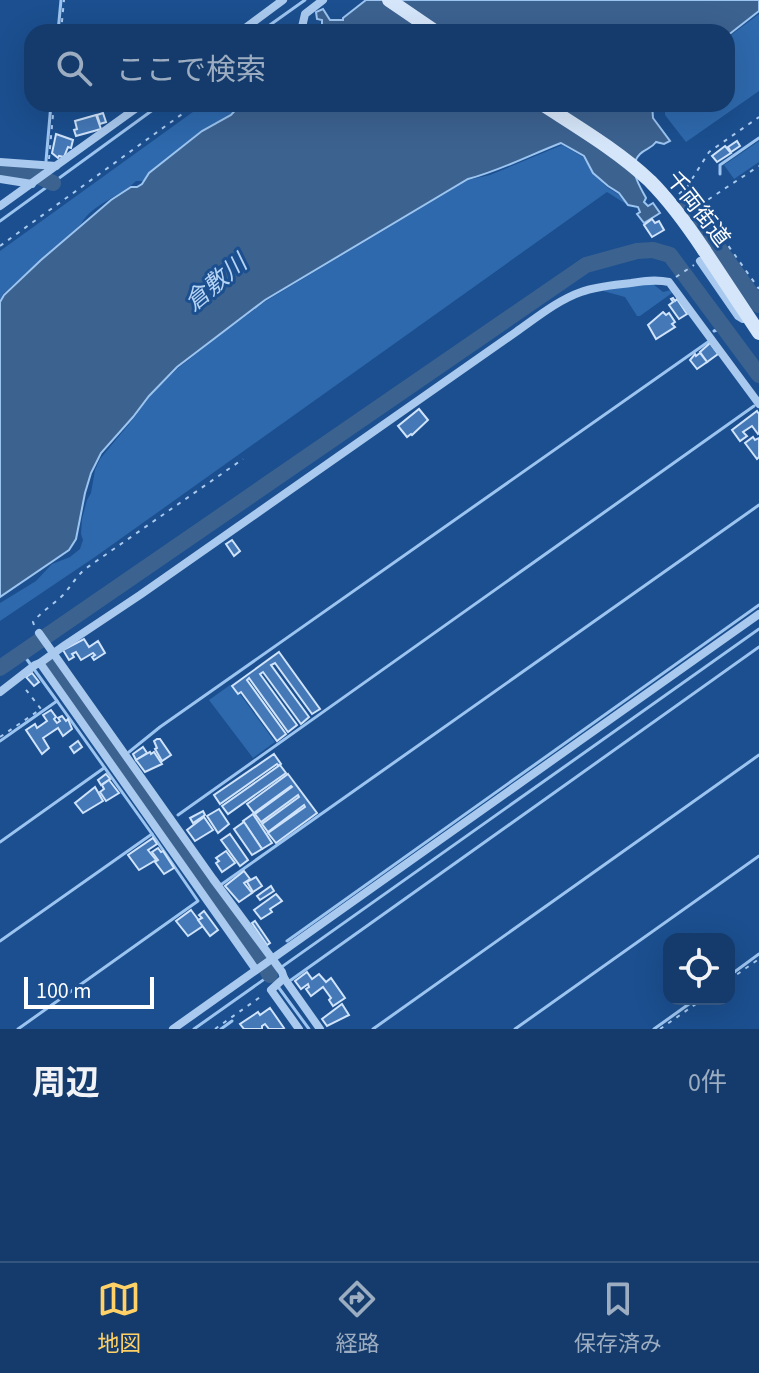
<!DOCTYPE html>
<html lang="ja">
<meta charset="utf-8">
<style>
:root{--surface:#143b6b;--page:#214673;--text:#f1f3f6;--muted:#9dadc1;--line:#33557e;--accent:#ffd166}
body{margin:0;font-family:"Source Sans 3","Noto Sans JP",sans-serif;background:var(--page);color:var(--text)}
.controls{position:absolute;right:24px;bottom:24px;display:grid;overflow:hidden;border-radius:16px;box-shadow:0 8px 32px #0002}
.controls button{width:72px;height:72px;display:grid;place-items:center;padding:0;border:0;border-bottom:2px solid var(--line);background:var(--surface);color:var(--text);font:40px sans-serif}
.scale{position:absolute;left:24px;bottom:20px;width:130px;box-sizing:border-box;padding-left:8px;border:4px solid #fff;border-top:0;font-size:22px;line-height:28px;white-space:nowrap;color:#fff;-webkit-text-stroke:6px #1b4f8f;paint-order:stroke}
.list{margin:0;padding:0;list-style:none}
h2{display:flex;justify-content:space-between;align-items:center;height:104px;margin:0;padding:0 32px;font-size:34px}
h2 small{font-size:26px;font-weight:400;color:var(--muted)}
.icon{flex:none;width:44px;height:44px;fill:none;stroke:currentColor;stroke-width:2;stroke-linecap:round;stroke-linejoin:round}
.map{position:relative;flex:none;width:759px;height:1029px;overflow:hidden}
.search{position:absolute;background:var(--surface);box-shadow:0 8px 32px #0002;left:24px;right:24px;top:24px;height:88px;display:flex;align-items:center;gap:20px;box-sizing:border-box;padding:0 28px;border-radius:24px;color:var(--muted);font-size:30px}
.sheet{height:232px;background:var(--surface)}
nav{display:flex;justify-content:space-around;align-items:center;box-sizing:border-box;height:112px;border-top:2px solid var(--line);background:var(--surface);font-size:22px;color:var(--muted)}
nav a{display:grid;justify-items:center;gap:4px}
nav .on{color:var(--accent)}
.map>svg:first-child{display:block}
.green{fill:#2e69ad}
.water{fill:#3c6290;stroke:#9cc4f0;stroke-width:2}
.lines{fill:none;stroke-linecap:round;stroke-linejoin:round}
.stream{stroke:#9cc4f0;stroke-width:3}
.river{stroke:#3c6290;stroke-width:16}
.building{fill:#4478b7;stroke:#cfe3fa;stroke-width:2}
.path{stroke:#a9c9ee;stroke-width:2;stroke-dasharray:4 6;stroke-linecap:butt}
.street{stroke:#a9c9ee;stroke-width:8}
.secondary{stroke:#d6e6fa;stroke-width:14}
.secondary-bridge{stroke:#d6e6fa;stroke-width:14}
.labels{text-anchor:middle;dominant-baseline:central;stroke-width:6;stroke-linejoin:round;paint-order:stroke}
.street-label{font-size:22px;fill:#fff;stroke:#1b4f8f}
.water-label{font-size:24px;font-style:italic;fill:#b5d3f5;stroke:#1b4f8f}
</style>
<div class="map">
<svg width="759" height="1029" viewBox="0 0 759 1029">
<rect width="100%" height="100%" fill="#1b4f8f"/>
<!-- green -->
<g class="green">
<polygon points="759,14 759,91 686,142 665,115 665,104 727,104 727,38"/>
<path d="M204 104H241L231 114 202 131 149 172 143 181H136C120 197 93 203 81 224L3 294 0 300V251Z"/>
<polygon points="759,141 759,162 734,179 724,165"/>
<polygon points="562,145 583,157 593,174 608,188 618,194 626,204 607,192 95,557 0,621 0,603 36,581 52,564 70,557 80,549 83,540 81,534 82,519 87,500 91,493 95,470 100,459 134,418 149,397 177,369 220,335 266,301 468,180 490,175"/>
<polygon points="653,284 663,292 671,290 672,293 640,316 637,316 625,297 603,291 612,288"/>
<polygon points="230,685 238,695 240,694 275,742 253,758 209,700"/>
</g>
<!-- water -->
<g class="water">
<polygon points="366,0 759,0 759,11 727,36 727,32 322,32 322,20 317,19 316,12 323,9 330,20 343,20 343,18"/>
<path d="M241 104H652L653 118 670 141 664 144 656 142C651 149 646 148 640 154 627 167 639 185 646 198L644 202 648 206 653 203 660 213 644 223 637 214 640 212 638 207 628 205 619 193 608 186 593 173 584 156 561 143C530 155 499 171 468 179L265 300 177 367 149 396 133 417 101 453 91 473 85 493 76 539 69 550 0 597V302L4 295 41 260 111 200 131 187H137L142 184 149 173 202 131 231 115Z"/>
</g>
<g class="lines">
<!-- stream -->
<g class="stream">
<polyline points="58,32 61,0"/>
<polyline points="260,32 305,0"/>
<polyline points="46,161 51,104"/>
<polyline points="720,174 720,165 759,138"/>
<polyline points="0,221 161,104"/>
<polyline points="714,331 725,327"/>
<polyline points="0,741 57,701 23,654"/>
<polyline points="129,752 160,727 708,342"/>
<polyline points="178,815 754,406"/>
<polyline points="164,825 167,823"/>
<polyline points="0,842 104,768"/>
<polyline points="222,884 759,505"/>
<polyline points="211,891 214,889"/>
<polyline points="0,941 152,834 57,701"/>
<polyline points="287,941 759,605"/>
<polyline points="259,958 262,956"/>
<polyline points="729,976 759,954"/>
<polyline points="291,980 759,647"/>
<polyline points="279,988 309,1029"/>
<polyline points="18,1029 198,901 152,834"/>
<polyline points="194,1029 759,629"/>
<polyline points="221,1029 232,1021"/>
<polyline points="373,1029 759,755"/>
<polyline points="515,1029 759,856"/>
<polyline points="654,1029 696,999"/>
</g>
<!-- river -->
<g class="river">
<polyline points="0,172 38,176 53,183"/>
<polyline points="686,202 759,305"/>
<polyline points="49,663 261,961"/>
<polyline points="0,668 586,265 637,251 653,250 670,255 759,375"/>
<polyline points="268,972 270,975"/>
</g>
</g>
<!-- building -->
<g class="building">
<polygon points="103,113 106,122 100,124 97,115"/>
<polygon points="96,115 101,129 76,136 74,130 77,129 75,121"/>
<polygon points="56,134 73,140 71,148 68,147 64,157 59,156 58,158 52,153"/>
<polygon points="737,141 740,146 731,152 728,147"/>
<polygon points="725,146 731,153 717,162 712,156"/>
<polygon points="652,219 655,223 659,221 664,230 652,237 644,225"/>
<polygon points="673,298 675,301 677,299 687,314 679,319 669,305 673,302 671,299"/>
<polygon points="663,312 666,315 669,313 675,322 672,324 675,327 656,339 648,325"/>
<polygon points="710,343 718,354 707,362 700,352"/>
<polygon points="700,353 707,362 697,369 690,360 695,354 696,356"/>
<polygon points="419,409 428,420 412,435 411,434 407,437 398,426"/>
<polygon points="757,411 759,414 759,433 758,434 752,426 743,432 747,436 740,441 732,430"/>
<polygon points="753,437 755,440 759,438 759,457 757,459 745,443"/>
<polygon points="232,540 240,551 234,556 226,544"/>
<polygon points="84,639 89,647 98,641 105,653 94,660 92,657 95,655 93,653 81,660 76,652 72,654 74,657 69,660 63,650"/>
<polygon points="279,652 320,709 312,714 275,663 271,665 309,717 301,724 263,672 260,674 297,725 288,732 249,678 247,680 286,734 277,741 241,692 238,694 232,686"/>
<polygon points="32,673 39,682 34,686 26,677"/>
<polygon points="51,710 56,717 54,719 57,723 60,721 58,718 62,716 66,721 68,719 72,729 63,736 58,728 43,738 49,748 42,754 26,730 35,724 37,728 47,721 43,715"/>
<polygon points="157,739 160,739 171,755 162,761 155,749 157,748 154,741"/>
<polygon points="78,741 82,747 74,753 70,747"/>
<polygon points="143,747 147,753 136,760 133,754"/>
<polygon points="150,752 151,754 154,752 162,764 145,772 136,760"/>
<polygon points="274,754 281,764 279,766 277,764 220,804 214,795"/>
<polygon points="280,765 286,773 228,814 222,806"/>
<polygon points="106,774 110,779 101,785 98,780"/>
<polygon points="288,774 317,813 276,843 268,833 305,807 304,805 268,832 262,824 299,797 298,795 261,822 255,814 292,787 291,786 254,813 247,804"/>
<polygon points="109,780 119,793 106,801 100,792 104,789 102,785"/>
<polygon points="95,787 103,801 83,813 75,803"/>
<polygon points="219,809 229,824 218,833 207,816"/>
<polygon points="203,811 205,815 193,823 190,818"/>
<polygon points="253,814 272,843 262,849 243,821"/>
<polygon points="204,817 213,830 195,841 187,830"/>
<polygon points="244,822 262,849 252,855 234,829"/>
<polygon points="230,834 248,860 240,866 221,840"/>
<polygon points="153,838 157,844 148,850 156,860 139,870 128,855"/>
<polygon points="158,848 161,852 163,851 174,868 164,874 155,862 158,860 152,852"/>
<polygon points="226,851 235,863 222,872 216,863 219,861 216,858"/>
<polygon points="244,871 250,879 244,883 252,893 239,902 225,886"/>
<polygon points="256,877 262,886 253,892 247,882"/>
<polygon points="271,886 274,891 260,900 257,896"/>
<polygon points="276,894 282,901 270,909 272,912 261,919 254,910"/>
<polygon points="191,910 203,926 188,936 176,921"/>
<polygon points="204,911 218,930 210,936 198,920 202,918 199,915"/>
<polygon points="255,921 270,943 267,945 252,923"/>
<polygon points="307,972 312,979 319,974 326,982 331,978 345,998 333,1006 329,1000 331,998 323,987 311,996 306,989 309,987 308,984 301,989 295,981"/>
<polygon points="342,1004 349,1015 327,1026 322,1019"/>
<polygon points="270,1008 284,1028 282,1029 269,1029 265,1024 262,1026 262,1029 244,1029 240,1024 258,1012 260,1015"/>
</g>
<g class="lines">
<!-- path -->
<g class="path">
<polyline points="61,32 64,0"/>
<polyline points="49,159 54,104"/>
<polyline points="688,189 759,289"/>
<polyline points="679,194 687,187 709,152 759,117"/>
<polyline points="700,205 759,166"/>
<polyline points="0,246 196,104"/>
<polyline points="676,277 694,265"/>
<path d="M34 625 33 622C42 611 54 604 63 595 71 586 76 577 85 569L243 459"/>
<polyline points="0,737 41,709 23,686"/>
<polyline points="729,980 759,959"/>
<polyline points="215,1029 263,995"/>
<polyline points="660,1029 703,999"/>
</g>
<!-- street -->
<g class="street">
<polyline points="240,32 283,0"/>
<polyline points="297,32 302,27 305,14 323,0"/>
<polyline points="0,162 56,166"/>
<polyline points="0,179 32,184"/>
<polyline points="0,206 142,104"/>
<polyline points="700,261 738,316 743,319 747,316"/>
<polyline points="39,633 213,879 282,972 284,978 320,1029"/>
<polyline points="40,663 256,970"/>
<path d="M0 692 35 665 40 663 65 645 140 595 516 332C536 318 558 300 581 292 597 286 614 285 631 283 643 281 656 279 669 282L759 404"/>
<polyline points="284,978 271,990 299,1029"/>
<polyline points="173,1029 759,614"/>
</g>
<!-- secondary -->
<g class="secondary">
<polyline points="389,0 436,32"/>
<polyline points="704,250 759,333"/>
</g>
<!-- secondary-bridge -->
<path class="secondary-bridge" d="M542 104C579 128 618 151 650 181 671 202 688 226 704 250"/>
</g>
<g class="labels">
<!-- street labels -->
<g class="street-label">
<text transform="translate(698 209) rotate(52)">千両街道</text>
</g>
<!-- water labels -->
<g class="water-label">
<text transform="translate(216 283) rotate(-40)">倉敷川</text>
</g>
</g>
</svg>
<div class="controls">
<button><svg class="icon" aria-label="locate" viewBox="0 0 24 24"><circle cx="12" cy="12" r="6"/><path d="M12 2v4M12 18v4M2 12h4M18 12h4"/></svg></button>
</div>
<div class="scale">100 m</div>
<div class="search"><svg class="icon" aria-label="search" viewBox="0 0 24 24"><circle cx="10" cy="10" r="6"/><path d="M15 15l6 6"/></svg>ここで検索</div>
</div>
<section class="sheet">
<h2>周辺<small>0件</small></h2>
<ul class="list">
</ul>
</section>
<nav>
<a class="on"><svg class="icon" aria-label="map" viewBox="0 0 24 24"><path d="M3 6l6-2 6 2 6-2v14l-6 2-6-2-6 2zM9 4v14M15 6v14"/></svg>地図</a>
<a><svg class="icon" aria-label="directions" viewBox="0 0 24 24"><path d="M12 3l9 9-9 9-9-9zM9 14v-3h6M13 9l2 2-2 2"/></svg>経路</a>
<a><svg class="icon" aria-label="saved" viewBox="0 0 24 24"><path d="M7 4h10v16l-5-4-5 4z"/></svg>保存済み</a>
</nav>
